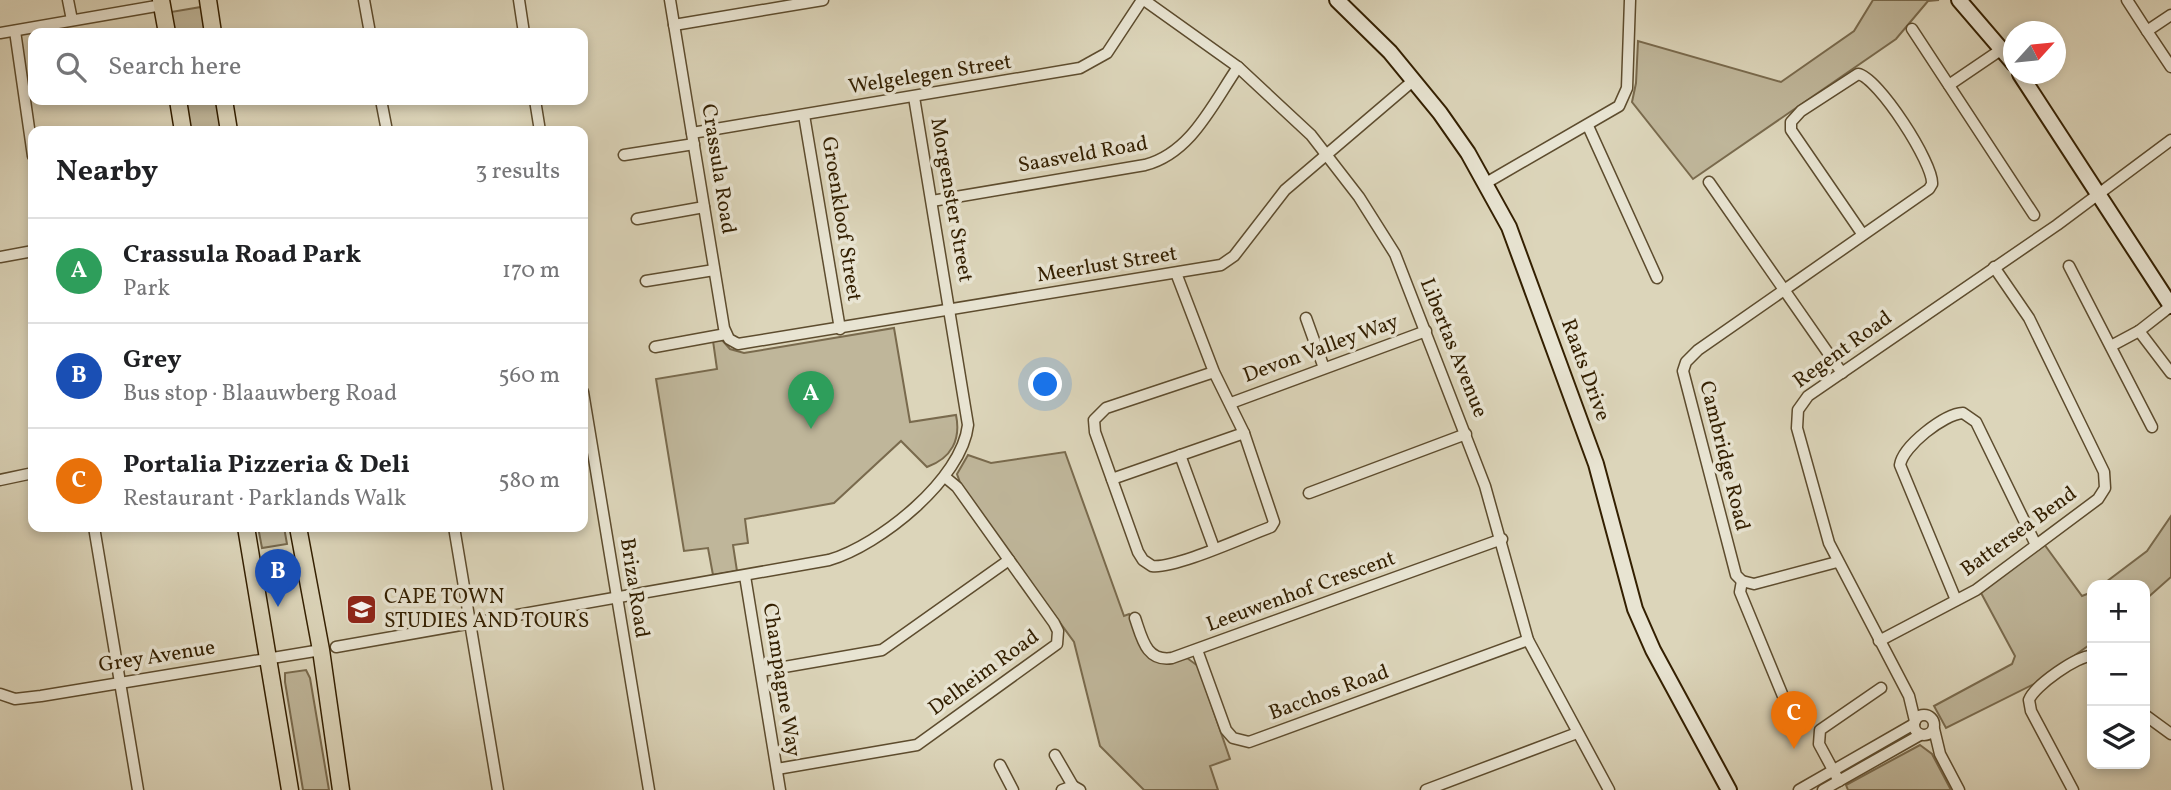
<!DOCTYPE html>
<meta charset="utf-8">
<style>
:root{--surface:#fff;--page:#f6f6f6;--text:#202124;--muted:#757577;--line:#e0e0e0;--accent:#8f2418}
body{margin:0;font-family:Vollkorn,serif;background:var(--page);color:var(--text)}
.controls{position:absolute;right:21px;bottom:21px;display:grid;overflow:hidden;border-radius:14px;box-shadow:0 4px 10px #0003}
.controls button{width:63px;height:63px;display:grid;place-items:center;padding:0;border:0;border-bottom:2px solid var(--line);background:var(--surface);color:var(--text);font:35px sans-serif}
.compass{position:absolute;left:2003px;top:21px;width:63px;height:63px;border-radius:50%;background:var(--surface);box-shadow:0 4px 10px #0003;rotate:63deg}
.you{position:absolute;left:1046px;top:385px;width:24px;height:24px;margin:-18px;border:5px solid #fff;border-radius:50%;background:#1a73e8;box-shadow:0 0 0 10px #1a73e833}
.badge{display:grid;place-items:center;width:46px;height:46px;border-radius:50%;background:var(--accent);color:#fff;font-size:23px;font-weight:700}
.pin{position:absolute;translate:-50% -58px;filter:drop-shadow(0 2px 4px #0008)}
.pin::after{content:'';position:absolute;top:37px;width:24px;height:21px;background:inherit;clip-path:polygon(0 0,100% 0,50% 100%)}
.list{margin:0;padding:0;list-style:none}
h2{display:flex;justify-content:space-between;align-items:center;height:91px;margin:0;padding:0 28px;font-size:30px}
h2 small{font-size:23px;font-weight:400;color:var(--muted)}
.list li{display:grid;grid-template-columns:46px 1fr auto;gap:21px;align-items:center;box-sizing:border-box;height:105px;padding:0 28px;border-top:2px solid var(--line)}
.list b{display:block;font-size:26px;white-space:nowrap}
.list p{margin:0;font-size:23px;white-space:nowrap;color:var(--muted)}
.list em{font-size:23px;font-style:normal;color:var(--muted)}
.icon{flex:none;width:38px;height:38px;fill:none;stroke:currentColor;stroke-width:2;stroke-linecap:round;stroke-linejoin:round}
.map{position:relative;flex:none;width:2171px;height:790px;overflow:hidden}
.search{position:absolute;background:var(--surface);box-shadow:0 4px 10px #0003;left:28px;top:28px;width:560px;height:77px;display:flex;align-items:center;gap:18px;box-sizing:border-box;padding:0 24px;border-radius:14px;color:var(--muted);font-size:26px}
.panel{position:absolute;background:var(--surface);box-shadow:0 4px 10px #0003;left:28px;top:126px;width:560px;height:406px;border-radius:14px}
.map>svg:first-child{display:block}
.green{fill:#bfb69a;stroke:#796a4d;stroke-width:2}
.lines{fill:none;stroke-linecap:round;stroke-linejoin:round}
.street-casing{stroke:#5d4c2e;stroke-width:13}
.secondary-casing{stroke:#331f00;stroke-width:18}
.primary-casing{stroke:#331f00;stroke-width:19}
.street{stroke:#e8e4d2;stroke-width:10}
.secondary{stroke:#e8e4d2;stroke-width:14}
.primary{stroke:#dcd5ba;stroke-width:16}
.labels{text-anchor:middle;dominant-baseline:central;stroke-width:7;stroke-linejoin:round;paint-order:stroke}
.street-label{font-size:21px;fill:#331f00;stroke:#e8e4d2}
.poi-label{font-size:21px;fill:#331f00;stroke:#e8e4d2;text-anchor:start}
</style>
<div class="map">
<svg width="2171" height="790" viewBox="0 0 2171 790">
<rect width="100%" height="100%" fill="#dcd5ba"/>
<filter id="stains"><feTurbulence type="fractalNoise" baseFrequency=".00286" numOctaves="4"/><feColorMatrix values="0 0 0 0 .2 0 0 0 0 .09 0 0 0 0 .02 0 0 0 .5 -.17"/></filter>
<radialGradient id="worn" r=".72"><stop offset=".6" stop-color="#630" stop-opacity="0"/><stop offset="1" stop-color="#630" stop-opacity=".3"/></radialGradient>
<!-- green -->
<g class="green">
<polygon points="1873,0 1939,0 1928,1 1896,39 1693,179 1632,102 1636,83 1638,41 1781,82 1854,31"/>
<polygon points="201,7 205,33 175,33 171,12"/>
<polygon points="186,100 216,100 221,131 191,131"/>
<path d="M894 328 910 422 956 415C961 439 952 458 927 467L901 441 834 503 745 519 748 543 733 545 737 571 713 575 708 548 684 551 656 379 717 369 713 341 722 340 730 349 744 353Z"/>
<polygon points="1065,452 1124,616 1129,614 1143,651 1160,663 1187,658 1198,666 1230,759 1210,766 1218,790 1144,790 1100,746 1074,642 962,488 957,474 968,455 991,463"/>
<polygon points="2171,516 2171,577 2145,600 2145,585 2102,585 2147,551"/>
<polygon points="258,527 284,527 287,544 262,548"/>
<polygon points="2044,544 2082,596 2092,592 2092,643 2036,683 1946,728 1934,706 2012,664 2015,656 1980,591"/>
<polygon points="306,670 310,678 329,790 303,790 285,682 285,673"/>
<polygon points="1920,745 1932,754 1951,790 1848,790 1846,785"/>
</g>
<g class="lines">
<defs>
<g id="street">
<polyline points="68,0 72,20"/>
<polyline points="364,0 370,33"/>
<polyline points="519,0 524,33"/>
<polyline points="670,0 724,328 729,339 738,344 1221,265 1234,256 1285,190 1414,80"/>
<polyline points="1144,0 1238,67 1311,135 1359,197 1395,254 1485,486 1528,640 1609,790"/>
<polyline points="2127,0 2147,31 2171,15"/>
<polyline points="674,25 823,0"/>
<polyline points="1912,29 2034,215"/>
<polyline points="15,31 33,156"/>
<polyline points="2147,31 2171,67"/>
<polyline points="0,33 162,5"/>
<polyline points="1949,85 2002,49"/>
<polyline points="381,100 387,131"/>
<polyline points="535,100 540,131"/>
<polyline points="804,115 840,329"/>
<polyline points="1588,126 1657,278"/>
<polyline points="692,133 1080,68 1107,53 1142,0"/>
<polyline points="624,155 694,144"/>
<polyline points="1709,182 1842,373"/>
<polyline points="1486,183 1619,106 1627,88 1630,0"/>
<path d="M932 201 1145 165C1191 153 1212 105 1238 67"/>
<polyline points="637,219 704,207"/>
<polyline points="0,257 33,251"/>
<polyline points="2069,266 2152,427"/>
<path d="M1176 273 1214 372 1244 433 1274 522 1271 527C1246 536 1175 569 1152 566L1143 560 1138 552 1095 432 1094 420 1106 408 1214 372"/>
<polyline points="646,281 714,270"/>
<polyline points="1306,318 1324,368"/>
<polyline points="2139,331 2171,373"/>
<polyline points="2111,346 2139,331 2171,306"/>
<polyline points="655,347 726,334"/>
<polyline points="583,392 649,790"/>
<polyline points="1231,403 1426,331"/>
<polyline points="1180,455 1214,548"/>
<polyline points="1112,479 1244,433"/>
<polyline points="0,480 33,473"/>
<polyline points="1309,493 1466,434"/>
<polyline points="94,527 138,790"/>
<polyline points="454,527 498,790"/>
<path d="M1837 562 1754 584 1742 581 1736 575 1683 371 1686 362 1698 350C1775 296 1852 243 1929 189L1932 184C1934 164 1878 77 1858 74L1801 111 1791 122V130L1863 235"/>
<polyline points="745,576 780,790"/>
<polyline points="1742,581 1740,592 1785,701"/>
<path d="M1956 600 1900 465C1903 446 1944 414 1963 413L1976 422 2036 545"/>
<path d="M1135 618C1142 638 1146 662 1172 658L1502 539"/>
<polyline points="1879,641 1976,590 2098,499 2105,488 2104,472 2029,318 1994,267"/>
<path d="M336 647 829 560C880 545 962 479 968 425L914 97"/>
<polyline points="1197,650 1226,730 1233,738 1249,742 1528,640"/>
<polyline points="761,671 882,650 1009,560"/>
<polyline points="0,694 15,699 41,696 321,650"/>
<circle cx="1924" cy="725" r="10"/>
<polyline points="2145,715 2171,734"/>
<polyline points="1915,721 1909,696 1829,543 1797,428 1798,410 1808,396 2057,225 2171,140"/>
<polyline points="1934,729 1940,754 1959,790"/>
<polyline points="1055,755 1073,786"/>
<polyline points="1000,765 1013,790"/>
<polyline points="777,769 917,745 1057,644 1058,631 1054,623 957,487 945,477"/>
<polyline points="1839,781 1819,744 1820,730 1881,688"/>
<polyline points="1062,790 1073,786 1080,790"/>
<polyline points="1426,790 1577,733"/>
<polyline points="1799,790 1914,724"/>
<polyline points="1823,790 1920,735"/>
<path d="M2073 790 2031 711 2029 700C2034 686 2078 655 2092 656"/>
</g>
<g id="secondary">
<polyline points="1337,0 1390,52 1440,113 1468,153 1509,227 1596,464 1635,609 1653,650 1729,790"/>
<polyline points="1959,0 2014,64"/>
<polyline points="2020,74 2171,306"/>
</g>
<g id="primary">
<polyline points="161,0 167,33"/>
<polyline points="208,0 213,33"/>
<polyline points="178,100 183,131"/>
<polyline points="224,100 229,131"/>
<polyline points="246,527 290,790"/>
<polyline points="298,527 321,650 341,790"/>
</g>
</defs>
<!-- street casing -->
<use href="#street" class="street-casing"/>
<!-- secondary casing -->
<use href="#secondary" class="secondary-casing"/>
<!-- primary casing -->
<use href="#primary" class="primary-casing"/>
<!-- street -->
<use href="#street" class="street"/>
<!-- secondary -->
<use href="#secondary" class="secondary"/>
<!-- primary -->
<use href="#primary" class="primary"/>
</g>
<!-- icons -->
<defs>
<symbol id="school-square" viewBox="-11 -11 22 22"><rect x="-9" y="-9" width="18" height="18" rx="4" fill="#8f2418" stroke="#e8e4d2"/><path d="M0-5L7-2L0 1L-7-2ZM-4 1L0 2.5L4 1V4Q0 6-4 4Z" fill="#fff"/></symbol>
</defs>
<g fill-rule="evenodd">
<use href="#school-square" x="344" y="592" width="35" height="35"/>
</g>
<g class="labels">
<!-- street labels -->
<g class="street-label">
<text transform="translate(930 75) rotate(-9)">Welgelegen Street</text>
<text transform="translate(1083 155) rotate(-10)">Saasveld Road</text>
<text transform="translate(718 169) rotate(81)">Crassula Road</text>
<text transform="translate(951 200) rotate(80)">Morgenster Street</text>
<text transform="translate(841 219) rotate(81)">Groenkloof Street</text>
<text transform="translate(1107 265) rotate(-9)">Meerlust Street</text>
<text transform="translate(1453 348) rotate(68)">Libertas Avenue</text>
<text transform="translate(1321 349) rotate(-20)">Devon Valley Way</text>
<text transform="translate(1843 350) rotate(-36)">Regent Road</text>
<text transform="translate(1585 370) rotate(70)">Raats Drive</text>
<text transform="translate(1724 456) rotate(76)">Cambridge Road</text>
<text transform="translate(2019 532) rotate(-36)">Battersea Bend</text>
<text transform="translate(634 588) rotate(81)">Briza Road</text>
<text transform="translate(1301 592) rotate(-20)">Leeuwenhof Crescent</text>
<text transform="translate(157 657) rotate(-9)">Grey Avenue</text>
<text transform="translate(984 673) rotate(-36)">Delheim Road</text>
<text transform="translate(781 680) rotate(81)">Champagne Way</text>
<text transform="translate(1329 693) rotate(-20)">Bacchos Road</text>
</g>
<!-- poi labels -->
<g class="poi-label">
<text x="384" y="597">CAPE TOWN<tspan x="384" dy="24">STUDIES AND TOURS</tspan></text>
</g>
</g>
<rect width="100%" height="100%" filter="url(#stains)"/>
<rect width="100%" height="100%" fill="url(#worn)"/>
</svg>
<div class="controls">
<button>+</button>
<button>−</button>
<button><svg class="icon" aria-label="layers" viewBox="0 0 24 24"><path d="M12 4l9 5-9 5-9-5zM3 14l9 5 9-5"/></svg></button>
</div>
<svg class="compass" viewBox="-18 -18 36 36"><path d="M0-13l5 13h-10z" fill="#e53935"/><path d="M0 13l5-13h-10z" fill="#757577"/></svg>
<div class="you"></div>
<div class="pin badge" style="left:811px;top:429px;background:#2e9e5b">A</div>
<div class="pin badge" style="left:278px;top:607px;background:#1a4fb4">B</div>
<div class="pin badge" style="left:1794px;top:749px;background:#e8710a">C</div>
<div class="search"><svg class="icon" aria-label="search" viewBox="0 0 24 24"><circle cx="10" cy="10" r="6"/><path d="M15 15l6 6"/></svg>Search here</div>
<section class="panel">
<h2>Nearby<small>3 results</small></h2>
<ul class="list">
<li><span class="badge" style="background:#2e9e5b">A</span><div><b>Crassula Road Park</b><p>Park</p></div><em>170 m</em></li>
<li><span class="badge" style="background:#1a4fb4">B</span><div><b>Grey</b><p>Bus stop · Blaauwberg Road</p></div><em>560 m</em></li>
<li><span class="badge" style="background:#e8710a">C</span><div><b>Portalia Pizzeria &amp; Deli</b><p>Restaurant · Parklands Walk</p></div><em>580 m</em></li>
</ul>
</section>
</div>
